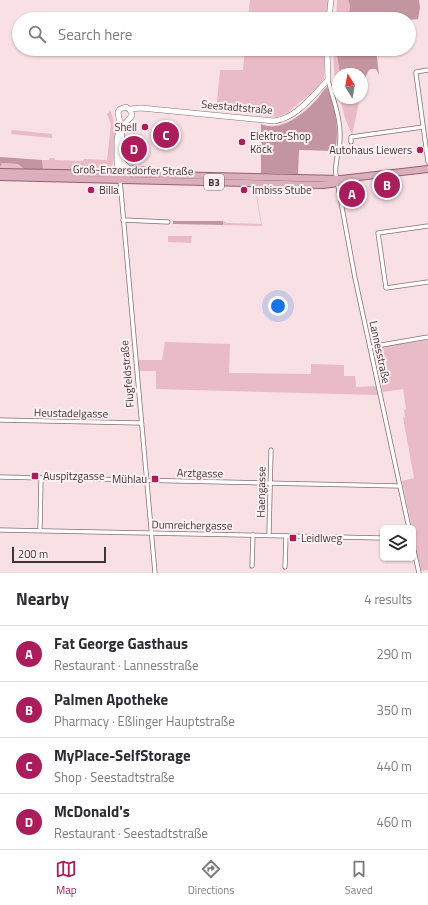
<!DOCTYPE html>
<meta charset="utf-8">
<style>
:root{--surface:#fff;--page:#f2f2f3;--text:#2b2b33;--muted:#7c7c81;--line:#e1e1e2;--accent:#aa1c5a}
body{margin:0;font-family:"Titillium Web",sans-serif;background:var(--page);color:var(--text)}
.controls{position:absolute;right:12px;bottom:12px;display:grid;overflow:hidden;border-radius:6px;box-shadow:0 1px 3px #0004}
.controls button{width:36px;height:36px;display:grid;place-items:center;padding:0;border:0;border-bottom:1px solid var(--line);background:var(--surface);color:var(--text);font:20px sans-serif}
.compass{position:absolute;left:332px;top:68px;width:36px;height:36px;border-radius:50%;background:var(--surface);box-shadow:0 1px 3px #0004;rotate:349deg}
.scale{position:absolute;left:12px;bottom:10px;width:94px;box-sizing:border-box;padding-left:4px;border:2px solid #3e3537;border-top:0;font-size:11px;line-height:14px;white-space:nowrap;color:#3e3537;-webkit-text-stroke:3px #fff0f3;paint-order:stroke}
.you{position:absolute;left:278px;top:306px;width:14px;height:14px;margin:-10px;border:3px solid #fff;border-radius:50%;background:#1a73e8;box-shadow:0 0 0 6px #1a73e833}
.badge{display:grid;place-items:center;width:26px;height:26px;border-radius:50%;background:var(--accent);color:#fff;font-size:13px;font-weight:700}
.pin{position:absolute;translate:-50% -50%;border:2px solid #fff;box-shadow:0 1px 4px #0006}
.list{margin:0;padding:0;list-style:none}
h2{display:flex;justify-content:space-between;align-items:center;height:52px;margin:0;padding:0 16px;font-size:17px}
h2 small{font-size:13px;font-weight:400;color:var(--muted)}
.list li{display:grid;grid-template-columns:26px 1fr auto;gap:12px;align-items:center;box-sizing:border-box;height:56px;padding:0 16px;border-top:1px solid var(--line)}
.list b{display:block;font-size:15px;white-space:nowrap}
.list p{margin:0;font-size:13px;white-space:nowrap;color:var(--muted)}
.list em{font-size:13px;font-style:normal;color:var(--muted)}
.icon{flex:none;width:22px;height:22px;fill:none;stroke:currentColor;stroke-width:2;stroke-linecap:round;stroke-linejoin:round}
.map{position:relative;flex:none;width:428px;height:573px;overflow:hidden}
.search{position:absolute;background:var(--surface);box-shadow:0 1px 3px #0004;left:12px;right:12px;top:12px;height:44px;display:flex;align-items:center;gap:10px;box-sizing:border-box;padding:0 14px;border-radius:22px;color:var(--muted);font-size:15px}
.sheet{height:276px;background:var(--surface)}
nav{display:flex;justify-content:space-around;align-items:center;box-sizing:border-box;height:56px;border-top:1px solid var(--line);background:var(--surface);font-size:11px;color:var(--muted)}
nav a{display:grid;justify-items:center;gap:2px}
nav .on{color:var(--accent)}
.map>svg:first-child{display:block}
.green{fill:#e8bbc7}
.forest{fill:#c295a1}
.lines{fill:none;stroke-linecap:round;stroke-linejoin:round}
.street-casing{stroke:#857075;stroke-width:5}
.secondary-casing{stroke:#857075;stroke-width:6}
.primary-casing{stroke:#946170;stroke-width:8}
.street{stroke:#fff;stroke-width:3.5}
.secondary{stroke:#fff;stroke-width:5}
.primary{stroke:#dbafbb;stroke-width:6}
.poi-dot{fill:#aa1c5a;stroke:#fff0f3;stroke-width:1.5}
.labels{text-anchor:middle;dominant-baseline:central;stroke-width:4;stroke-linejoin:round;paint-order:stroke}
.shield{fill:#fff0f3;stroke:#786d6f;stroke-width:1}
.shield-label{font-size:10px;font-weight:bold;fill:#3e3537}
.street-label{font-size:11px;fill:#3e3537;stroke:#fff0f3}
.poi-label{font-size:11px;fill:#3e3537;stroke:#fff0f3;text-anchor:start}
</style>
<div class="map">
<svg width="428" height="573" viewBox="0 0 428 573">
<rect width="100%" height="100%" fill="#f8e0e5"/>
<!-- green -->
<g class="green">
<polygon points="250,0 328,0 327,19 248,19"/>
<polygon points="337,0 348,0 350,6 348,19 336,19"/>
<polygon points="245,49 324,49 324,79 316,89 288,112 278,117 216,111 220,70 243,70"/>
<polygon points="333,49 336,49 340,74 338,74 338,93 334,71"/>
<polygon points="340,98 343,98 346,102 349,98 360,98 352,135 345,118"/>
<path d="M110 111C117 122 117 158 111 169L99 170H0V167L2 163 18 164 24 169H43L42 160H49L50 158H54L55 160 83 161 84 159 107 160 111 124 107 114Z"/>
<polygon points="12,130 52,134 52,138 11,134"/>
<polygon points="255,188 334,190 337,190 256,189 262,226 223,225 223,221 227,223 261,224"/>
<polygon points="168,236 192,236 191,243 168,242"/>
<polygon points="428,340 428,570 421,571 402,481 414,478 403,418 405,417 404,410 406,409 403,389 383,392 373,348"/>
<polygon points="165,342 230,344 229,373 311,374 311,364 344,365 344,376 355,376 356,387 377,386 379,395 156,389 156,371 139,371 138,360 162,360"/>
</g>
<!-- forest -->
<g class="forest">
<polygon points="348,0 419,0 420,8 418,19 409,20 348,19 350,6"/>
<path d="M336 49H376L379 75 376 69H371L369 70 365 78C362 75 361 72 355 72V74H340Z"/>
<path d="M327 87C335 106 340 130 335 151L299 150 298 174 261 173V124C282 133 306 112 319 97 321 94 323 90 327 87Z"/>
<polygon points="0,157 42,160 43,169 24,169 18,164 2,163 0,167"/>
<polygon points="173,221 223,221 223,225 173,224"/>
</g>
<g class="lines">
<defs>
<g id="street">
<polyline points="428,70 416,72 416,74 428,162"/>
<path d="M328 80C333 99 341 119 340 138 340 151 334 162 336 175L355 278 409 528"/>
<polyline points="351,142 351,137 423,127"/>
<polyline points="120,180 155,573"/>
<polyline points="123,220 168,222"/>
<polyline points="428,226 378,233 386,288 428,282"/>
<polyline points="370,347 428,337"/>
<polyline points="0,420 141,423"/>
<polyline points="0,477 400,486"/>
<polyline points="0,530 383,538"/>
<polyline points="40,530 41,478"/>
<polyline points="269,535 271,450"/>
<polyline points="413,546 419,573"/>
<polyline points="252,566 253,535"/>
<polyline points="285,567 286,536"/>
</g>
<g id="secondary">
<polyline points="329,19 331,0"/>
<path d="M130 109 141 108 274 121C297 118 313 95 328 80L327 49"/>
<polyline points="122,162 128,168 149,170 166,173"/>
<path d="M120 174 117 169V140L120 124 118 112 120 109 126 107 130 110 132 115C130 120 125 122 122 127L120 177"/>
</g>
<g id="primary">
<polyline points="0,172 117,174 341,179 428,169"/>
<polyline points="0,177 323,185 346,182"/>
</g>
</defs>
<!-- street casing -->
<use href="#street" class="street-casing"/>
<!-- secondary casing -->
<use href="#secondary" class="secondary-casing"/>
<!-- primary casing -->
<use href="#primary" class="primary-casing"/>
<!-- street -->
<use href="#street" class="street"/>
<!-- secondary -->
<use href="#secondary" class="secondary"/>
<!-- primary -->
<use href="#primary" class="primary"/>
</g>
<!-- markers -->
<g class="poi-dot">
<circle cx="145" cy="127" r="4"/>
<circle cx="242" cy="142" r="4"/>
<circle cx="420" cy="150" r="4"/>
<circle cx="91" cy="190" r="4"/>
<circle cx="244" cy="190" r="4"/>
<rect x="31" y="472" width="8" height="8" rx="2"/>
<rect x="151" y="475" width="8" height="8" rx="2"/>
<rect x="289" y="534" width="8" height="8" rx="2"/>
</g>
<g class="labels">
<!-- shield labels -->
<rect class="shield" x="204" y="174" width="20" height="16" rx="3"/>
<g class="shield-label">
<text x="214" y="182">B3</text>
</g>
<!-- street labels -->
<g class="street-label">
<text transform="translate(237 107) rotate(5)">Seestadtstraße</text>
<text transform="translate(133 170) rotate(1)">Groß-Enzersdorfer Straße</text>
<text transform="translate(380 352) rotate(78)">Lannesstraße</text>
<text transform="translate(127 374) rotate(-95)">Flugfeldstraße</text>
<text transform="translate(71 413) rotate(1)">Heustadelgasse</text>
<text transform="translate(200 473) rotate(1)">Arztgasse</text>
<text transform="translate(261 492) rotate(-89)">Haengasse</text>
<text transform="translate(192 525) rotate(1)">Dumreichergasse</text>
</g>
<!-- poi labels -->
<g class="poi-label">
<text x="137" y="127" text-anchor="end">Shell</text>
<text x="250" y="136">Elektro-Shop<tspan x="250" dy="13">Köck</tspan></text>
<text x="412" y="150" text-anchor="end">Autohaus Liewers</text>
<text x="99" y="190">Billa</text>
<text x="252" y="190">Imbiss Stube</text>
<text x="43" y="476">Auspitzgasse</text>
<text x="147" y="479" text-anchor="end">Mühlau</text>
<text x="301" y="538">Leidlweg</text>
</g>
</g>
</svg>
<div class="controls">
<button><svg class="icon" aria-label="layers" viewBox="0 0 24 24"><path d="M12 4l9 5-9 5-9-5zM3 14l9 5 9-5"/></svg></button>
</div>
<svg class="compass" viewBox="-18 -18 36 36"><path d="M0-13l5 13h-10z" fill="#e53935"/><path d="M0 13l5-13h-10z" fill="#7c7c81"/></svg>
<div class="scale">200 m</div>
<div class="you"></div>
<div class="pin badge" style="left:352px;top:194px">A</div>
<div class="pin badge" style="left:387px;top:185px">B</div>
<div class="pin badge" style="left:166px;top:135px">C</div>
<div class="pin badge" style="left:134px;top:149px">D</div>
<div class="search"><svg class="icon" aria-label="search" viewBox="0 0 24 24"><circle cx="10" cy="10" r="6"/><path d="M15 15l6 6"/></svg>Search here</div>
</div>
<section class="sheet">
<h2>Nearby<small>4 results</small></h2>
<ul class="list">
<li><span class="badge">A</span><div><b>Fat George Gasthaus</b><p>Restaurant · Lannesstraße</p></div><em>290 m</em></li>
<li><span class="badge">B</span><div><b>Palmen Apotheke</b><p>Pharmacy · Eßlinger Hauptstraße</p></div><em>350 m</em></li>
<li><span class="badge">C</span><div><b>MyPlace-SelfStorage</b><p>Shop · Seestadtstraße</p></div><em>440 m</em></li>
<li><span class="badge">D</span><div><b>McDonald's</b><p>Restaurant · Seestadtstraße</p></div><em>460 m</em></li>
</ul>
</section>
<nav>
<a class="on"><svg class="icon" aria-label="map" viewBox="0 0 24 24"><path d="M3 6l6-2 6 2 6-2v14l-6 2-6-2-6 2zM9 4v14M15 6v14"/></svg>Map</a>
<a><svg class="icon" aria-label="directions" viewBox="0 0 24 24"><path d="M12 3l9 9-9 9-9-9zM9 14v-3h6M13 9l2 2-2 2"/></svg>Directions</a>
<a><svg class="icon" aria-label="saved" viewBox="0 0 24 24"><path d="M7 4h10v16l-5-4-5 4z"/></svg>Saved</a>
</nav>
